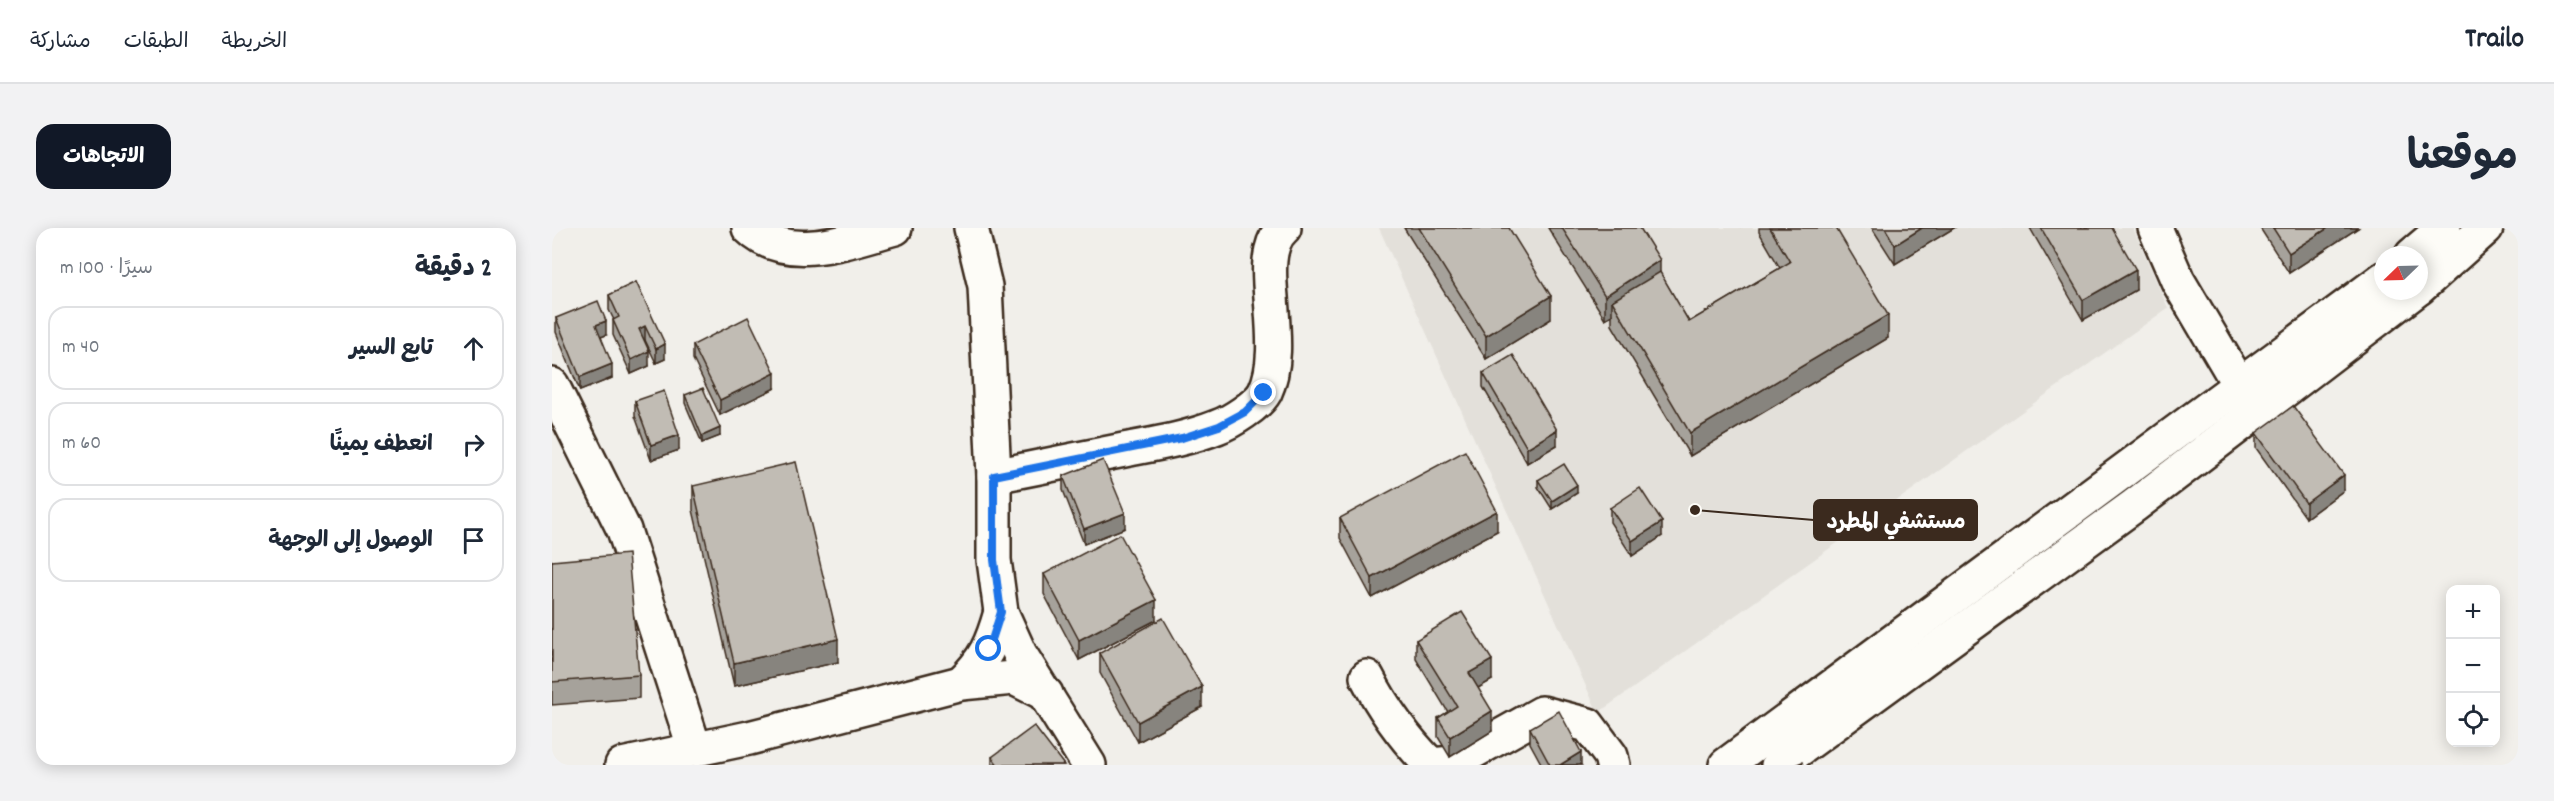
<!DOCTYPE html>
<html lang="ar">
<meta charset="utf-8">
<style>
:root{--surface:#fff;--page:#f2f2f3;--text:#1f2937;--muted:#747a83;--line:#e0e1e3;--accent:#111827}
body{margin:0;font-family:Dekko,"Playpen Sans Arabic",sans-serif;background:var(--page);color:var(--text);direction:rtl}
.controls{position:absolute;right:18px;bottom:18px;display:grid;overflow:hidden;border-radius:12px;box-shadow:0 3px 15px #0003}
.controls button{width:54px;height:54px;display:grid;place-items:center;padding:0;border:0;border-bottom:2px solid var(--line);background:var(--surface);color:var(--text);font:30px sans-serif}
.compass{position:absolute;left:1822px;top:18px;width:54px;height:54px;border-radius:50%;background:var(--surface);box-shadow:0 3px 15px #0003;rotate:247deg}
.stop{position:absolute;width:18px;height:18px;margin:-14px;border:4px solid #1a73e8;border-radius:50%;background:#fff}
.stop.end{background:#1a73e8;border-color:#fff;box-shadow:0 2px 6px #0008}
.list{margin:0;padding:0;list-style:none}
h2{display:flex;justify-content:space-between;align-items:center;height:78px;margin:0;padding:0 24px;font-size:26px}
h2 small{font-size:20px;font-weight:400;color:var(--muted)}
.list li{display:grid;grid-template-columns:39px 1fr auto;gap:18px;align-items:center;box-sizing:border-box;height:84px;margin:0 12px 12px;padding:0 12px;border:2px solid var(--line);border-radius:18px}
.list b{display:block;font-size:22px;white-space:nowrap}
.list em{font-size:20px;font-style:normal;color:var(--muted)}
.icon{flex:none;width:33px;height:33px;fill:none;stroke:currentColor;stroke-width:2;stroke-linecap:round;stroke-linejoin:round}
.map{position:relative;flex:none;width:1966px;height:537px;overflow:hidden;direction:ltr;border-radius:18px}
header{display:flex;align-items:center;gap:36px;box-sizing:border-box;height:84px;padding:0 30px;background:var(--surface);border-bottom:2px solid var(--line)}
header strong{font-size:28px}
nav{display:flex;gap:33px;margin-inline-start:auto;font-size:21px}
.intro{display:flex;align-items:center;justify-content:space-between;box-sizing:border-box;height:144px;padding:0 36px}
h1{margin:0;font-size:42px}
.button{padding:15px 27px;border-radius:18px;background:var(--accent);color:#fff;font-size:21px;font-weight:700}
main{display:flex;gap:36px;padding:0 36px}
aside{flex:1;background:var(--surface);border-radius:18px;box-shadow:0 3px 15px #0003}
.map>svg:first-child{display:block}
.built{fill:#e3e0da}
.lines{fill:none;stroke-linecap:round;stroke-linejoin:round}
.street-casing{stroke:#3b2a1e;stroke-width:38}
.secondary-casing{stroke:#3b2a1e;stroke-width:38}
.street{stroke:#fdfcf7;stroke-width:33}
.secondary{stroke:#fdfcf7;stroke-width:33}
.wall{fill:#a6a29b;stroke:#3b2a1e;stroke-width:1.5}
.shaded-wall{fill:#87847e;stroke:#3b2a1e;stroke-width:1.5}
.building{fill:#c1bcb4;stroke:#3b2a1e;stroke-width:1.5}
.route{stroke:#1a73e8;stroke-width:8}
.leader{fill:none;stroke:#3b2a1e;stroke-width:2}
.callout-dot{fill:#3b2a1e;stroke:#fdfcf7;stroke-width:2}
.callout{fill:#3b2a1e;stroke:#3b2a1e;stroke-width:2}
.callout-label{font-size:22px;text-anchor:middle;font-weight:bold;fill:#fff}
</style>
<header>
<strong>Trailo</strong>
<nav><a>الخريطة</a><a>الطبقات</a><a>مشاركة</a></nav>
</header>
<div class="intro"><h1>موقعنا</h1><a class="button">الاتجاهات</a></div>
<main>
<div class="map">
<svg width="1966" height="537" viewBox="0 0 1966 537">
<rect width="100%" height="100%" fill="#f1efea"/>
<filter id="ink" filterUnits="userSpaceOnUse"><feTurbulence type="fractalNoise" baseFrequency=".0167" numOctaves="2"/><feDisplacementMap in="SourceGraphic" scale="12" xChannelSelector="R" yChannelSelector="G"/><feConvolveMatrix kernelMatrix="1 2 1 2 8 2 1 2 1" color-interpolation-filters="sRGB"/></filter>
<g filter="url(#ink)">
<!-- built -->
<polygon class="built" points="827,0 1581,0 1616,80 1046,485"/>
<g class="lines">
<defs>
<g id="street">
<path d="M197 0C235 37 299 12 343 0"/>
<polyline points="419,0 433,58 442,248 442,332 449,384 468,426 537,537"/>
<polyline points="1603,0 1626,53 1688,158"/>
<polyline points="0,157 72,302 143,522"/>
<path d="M442 248C485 239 529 231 572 222 603 216 635 211 665 199 679 194 706 177 713 164 726 136 721 99 719 69 717 48 714 15 732 0"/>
<path d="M815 449C832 482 852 510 879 537L901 535 990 485 1036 497 1059 528 1061 537"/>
<path d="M409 455C433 432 440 416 449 384"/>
<polyline points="70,537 197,510 409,455 462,450 494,466"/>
</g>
<g id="secondary">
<polyline points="1860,27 1892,0"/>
<polyline points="1867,60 1934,0"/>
<polyline points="1174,537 1831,51"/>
<polyline points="1226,537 1583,277 1863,63"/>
</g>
</defs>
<!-- street casing -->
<use href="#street" class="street-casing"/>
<!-- secondary casing -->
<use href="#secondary" class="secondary-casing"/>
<!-- street -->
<use href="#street" class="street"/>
<!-- secondary -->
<use href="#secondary" class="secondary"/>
</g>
<!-- wall -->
<g class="wall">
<polygon points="852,0 957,0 999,91 934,131"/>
<polygon points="996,0 1088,0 1108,45 1137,94 1228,40 1207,4 1207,0 1284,0 1336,110 1138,228 1060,97 1060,87 1053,91"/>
<polygon points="1320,0 1402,0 1343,36"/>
<polygon points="1478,0 1560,0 1584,62 1531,92"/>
<polygon points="1708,0 1806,0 1737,45"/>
<polygon points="84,54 113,131 104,135 93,112 92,113 97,138 79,146 61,107 61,92 62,92 57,82 57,67"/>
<polygon points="4,90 54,107 49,109 60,150 28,163 4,104"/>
<polygon points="141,117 223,160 168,187 141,131"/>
<polygon points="931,145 1005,217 975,235 931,159"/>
<polygon points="133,167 168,208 150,215 133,175"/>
<polygon points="83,173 127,222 99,232 83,188"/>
<polygon points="1704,205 1792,262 1754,290 1704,220"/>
<polygon points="511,248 573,300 532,316 511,262"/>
<polygon points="986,252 1025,265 1000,281 986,259"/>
<polygon points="141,258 286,434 182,458 141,282"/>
<polygon points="1058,280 1110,308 1080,328 1058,294"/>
<polygon points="788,290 945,303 820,370 788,310"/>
<polygon points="0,333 87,447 87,470 0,477"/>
<polygon points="492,346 604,392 527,432 492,366"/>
<polygon points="864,412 940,452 926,460 940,503 898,529 886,509 886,490 896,484 864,431"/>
<polygon points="548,425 650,479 586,514 548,445"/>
<polygon points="978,500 1029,537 990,537 978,515"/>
<polygon points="440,529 512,537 440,537"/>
</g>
<!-- shaded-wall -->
<g class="shaded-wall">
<polygon points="1370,0 1402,0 1343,36 1343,17"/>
<polygon points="1776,0 1806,0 1737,45 1737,25"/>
<polygon points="1108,32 1108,56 1060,73 1060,87 1053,91 1053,68"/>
<polygon points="1584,42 1584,62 1531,92 1531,72"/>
<polygon points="999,68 999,91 934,131 934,108"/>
<polygon points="1336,87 1336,110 1138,228 1138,205"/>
<polygon points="54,93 54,107 44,111 44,97"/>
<polygon points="93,98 93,112 87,116 87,101"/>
<polygon points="113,116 113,131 104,135 104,121"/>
<polygon points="97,123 97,138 79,146 79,132"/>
<polygon points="60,136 60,150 28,163 28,149"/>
<polygon points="223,145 223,160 168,187 168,172"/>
<polygon points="168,200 168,208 150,215 150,208"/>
<polygon points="1005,202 1005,217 975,235 975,220"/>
<polygon points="127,207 127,222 99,232 99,217"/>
<polygon points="1792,247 1792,262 1754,290 1754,275"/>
<polygon points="1025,257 1025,265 1000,281 1000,273"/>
<polygon points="945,283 945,303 820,370 820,350"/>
<polygon points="573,285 573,300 532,316 532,301"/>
<polygon points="1110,294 1110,308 1080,328 1080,313"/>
<polygon points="604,372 604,392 527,432 527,412"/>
<polygon points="286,411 286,434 182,458 182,435"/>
<polygon points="940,432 940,452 917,465 917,445"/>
<polygon points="650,459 650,479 586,514 586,494"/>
<polygon points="940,483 940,503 898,529 898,509"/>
<polygon points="1029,524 1029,537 1008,537"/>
</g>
<!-- building -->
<g class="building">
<polygon points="867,0 957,0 999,68 934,108"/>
<polygon points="1010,0 1088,0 1108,32 1053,68"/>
<polygon points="1218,0 1284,0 1336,87 1138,205 1060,73 1108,44 1137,94 1238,34"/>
<polygon points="1333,0 1370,0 1343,17"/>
<polygon points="1489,0 1560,0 1584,42 1531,72"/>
<polygon points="1721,0 1776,0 1737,25"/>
<polygon points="84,54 113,116 104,121 93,98 87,101 97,123 79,132 61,92 67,89 57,67"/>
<polygon points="46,73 54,93 44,97 60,136 28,149 4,90"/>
<polygon points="196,89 223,145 168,172 141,117"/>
<polygon points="961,127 1005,202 975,220 931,145"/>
<polygon points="151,160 168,200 150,208 133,167"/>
<polygon points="112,163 127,207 99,217 83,173"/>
<polygon points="1741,178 1792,247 1754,275 1704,205"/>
<polygon points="913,223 945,283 820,350 788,290"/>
<polygon points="551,232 573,285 532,301 511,248"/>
<polygon points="244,234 286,411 182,435 141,258"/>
<polygon points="1012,236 1025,257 1000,273 986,252"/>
<polygon points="1088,260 1110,294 1080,313 1058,280"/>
<polygon points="568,306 604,372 527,412 492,346"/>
<polygon points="76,326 87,447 0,454 0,333"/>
<polygon points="910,384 940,432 917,445 940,483 898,509 886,490 905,478 864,412"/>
<polygon points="611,390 650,459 586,494 548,425"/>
<polygon points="1007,483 1029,524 1008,537 998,537 978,500"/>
<polygon points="482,498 512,537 446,537 440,529"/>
<polygon points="1250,534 1251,537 1243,537"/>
</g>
</g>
<g class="lines" filter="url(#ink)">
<!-- route -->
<polyline class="route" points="437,421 449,384 442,332 442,248 630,210 667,198 693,184 712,165"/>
</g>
<!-- callouts -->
<path class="leader" d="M1143 282L1262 292"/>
<circle class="callout-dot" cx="1143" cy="282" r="6"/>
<rect class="callout" x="1262" y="272" width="163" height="40" rx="6"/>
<g class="callout-label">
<text x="1344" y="300">مستشفي المطرد</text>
</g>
</svg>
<div class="controls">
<button>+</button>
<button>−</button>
<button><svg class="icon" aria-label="locate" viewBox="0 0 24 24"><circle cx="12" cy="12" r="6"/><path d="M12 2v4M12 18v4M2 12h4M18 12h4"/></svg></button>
</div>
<svg class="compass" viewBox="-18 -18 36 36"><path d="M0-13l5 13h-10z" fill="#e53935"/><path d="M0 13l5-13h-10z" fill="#747a83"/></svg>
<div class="stop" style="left:437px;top:421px"></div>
<div class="stop end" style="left:712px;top:165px"></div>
</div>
<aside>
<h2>2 دقيقة<small>سيرًا · 100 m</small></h2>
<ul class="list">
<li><svg class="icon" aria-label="ahead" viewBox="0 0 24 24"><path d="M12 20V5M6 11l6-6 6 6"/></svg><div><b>تابع السير</b></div><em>40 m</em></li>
<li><svg class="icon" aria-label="right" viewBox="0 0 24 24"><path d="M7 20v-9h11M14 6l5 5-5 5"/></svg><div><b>انعطف يمينًا</b></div><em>60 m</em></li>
<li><svg class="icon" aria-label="arrive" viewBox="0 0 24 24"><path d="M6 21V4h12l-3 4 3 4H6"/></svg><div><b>الوصول إلى الوجهة</b></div></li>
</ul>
</aside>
</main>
